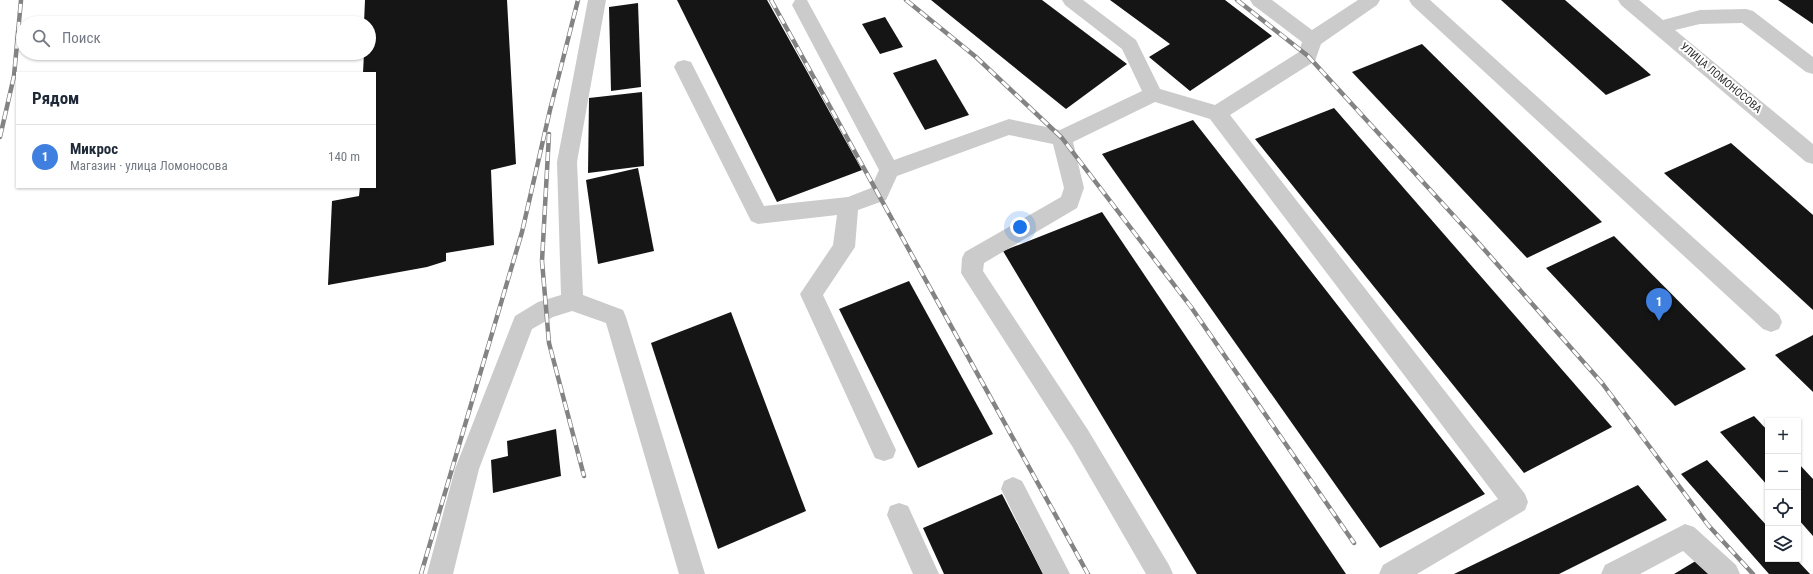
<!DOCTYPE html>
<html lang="ru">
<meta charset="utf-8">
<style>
:root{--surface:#fff;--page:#f2f2f3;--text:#1f2937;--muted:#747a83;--line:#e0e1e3;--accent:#ce4772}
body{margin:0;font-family:"Roboto Condensed",sans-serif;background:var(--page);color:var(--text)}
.controls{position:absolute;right:12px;bottom:12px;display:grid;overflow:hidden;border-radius:0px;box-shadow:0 1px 3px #0004}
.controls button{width:36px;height:36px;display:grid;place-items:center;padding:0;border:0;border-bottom:1px solid var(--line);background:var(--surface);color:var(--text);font:20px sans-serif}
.you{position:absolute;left:1020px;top:227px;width:14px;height:14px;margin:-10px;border:3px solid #fff;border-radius:50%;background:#1a73e8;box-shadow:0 0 0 6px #1a73e833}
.badge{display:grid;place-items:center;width:26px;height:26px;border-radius:50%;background:var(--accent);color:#fff;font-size:13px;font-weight:700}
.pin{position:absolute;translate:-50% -33px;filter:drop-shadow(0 1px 2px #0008)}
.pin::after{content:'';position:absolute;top:21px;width:14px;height:12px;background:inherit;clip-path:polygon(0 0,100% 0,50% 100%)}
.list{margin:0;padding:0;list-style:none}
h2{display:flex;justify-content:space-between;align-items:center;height:52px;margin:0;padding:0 16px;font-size:17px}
h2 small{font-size:13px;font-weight:400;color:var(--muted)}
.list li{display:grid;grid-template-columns:26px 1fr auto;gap:12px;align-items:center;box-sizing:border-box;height:64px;padding:0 16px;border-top:1px solid var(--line)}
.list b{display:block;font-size:15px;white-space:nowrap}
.list p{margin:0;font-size:13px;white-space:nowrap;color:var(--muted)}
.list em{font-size:13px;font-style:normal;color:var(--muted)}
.icon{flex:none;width:22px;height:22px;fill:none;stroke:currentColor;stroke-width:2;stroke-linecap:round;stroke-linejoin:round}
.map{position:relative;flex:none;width:1813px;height:574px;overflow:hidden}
.search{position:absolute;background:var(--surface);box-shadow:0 1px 3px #0004;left:16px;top:16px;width:360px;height:44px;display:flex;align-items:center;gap:10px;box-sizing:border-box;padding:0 14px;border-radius:22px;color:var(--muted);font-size:15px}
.panel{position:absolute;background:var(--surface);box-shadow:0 1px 3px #0004;left:16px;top:72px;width:360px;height:116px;border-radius:0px}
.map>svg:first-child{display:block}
.building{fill:#151515}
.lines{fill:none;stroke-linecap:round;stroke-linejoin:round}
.minor{fill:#cbcbcb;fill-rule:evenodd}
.rail-casing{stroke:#838383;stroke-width:4.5}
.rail{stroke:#fff;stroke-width:3;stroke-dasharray:9;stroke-linecap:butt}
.labels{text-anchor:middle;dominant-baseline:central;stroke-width:4;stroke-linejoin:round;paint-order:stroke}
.street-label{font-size:11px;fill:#2e2e2e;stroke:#fff}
</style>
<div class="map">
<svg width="1813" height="574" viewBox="0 0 1813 574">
<rect width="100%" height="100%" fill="#fff"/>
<!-- building -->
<g class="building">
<polygon points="365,0 507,0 516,164 491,170 494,245 446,253 446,261 427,267 328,285 332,201 359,196 360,187 375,187 375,73 363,73 364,53 369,53 369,23 364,23"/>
<polygon points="677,0 767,0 862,170 777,202"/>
<polygon points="931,0 1042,0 1127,64 1066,109"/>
<polygon points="1110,0 1225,0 1272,36 1190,91 1149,57 1170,44"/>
<polygon points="1501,0 1565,0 1651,75 1606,95"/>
<polygon points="1778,0 1813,0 1813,24"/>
<polygon points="638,3 641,87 611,91 609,7"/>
<polygon points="885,17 903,47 880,54 862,24"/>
<polygon points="1422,44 1602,222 1527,258 1352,72"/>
<polygon points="936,59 969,115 925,130 893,73"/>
<polygon points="642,92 644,166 588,173 589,98"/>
<polygon points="1334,108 1612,427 1524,473 1255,139"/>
<polygon points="1193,120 1485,494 1380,548 1102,154"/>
<polygon points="1731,143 1813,215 1813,310 1664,173"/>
<polygon points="638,168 654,251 598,264 586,180"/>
<polygon points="1102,212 1346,574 1197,574 1003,251"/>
<polygon points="1614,236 1746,369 1675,406 1546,268"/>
<polygon points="909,281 993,434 918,468 839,309"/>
<polygon points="731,312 806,511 718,549 651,343"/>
<polygon points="1813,335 1813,392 1775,355"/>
<polygon points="1754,416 1768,431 1768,486 1720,432"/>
<polygon points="556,429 561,476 493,493 491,460 508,456 507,441"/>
<polygon points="1707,460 1768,527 1768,559 1796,559 1810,574 1769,574 1681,474"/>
<polygon points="1798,463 1813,479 1813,536 1798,519"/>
<polygon points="1638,485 1667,520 1559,574 1454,574"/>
<polygon points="1002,494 1043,574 944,574 923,528"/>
<polygon points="1699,559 1712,574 1674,574"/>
</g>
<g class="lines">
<!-- minor -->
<g class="minor">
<polygon points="588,0 606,0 577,162 583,295 623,310 626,317 705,574 679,574 606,323 572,311 553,317 532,329 479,469 453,574 427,574 455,469 515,316 538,302 561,295 557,162"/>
<polygon points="795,0 807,0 894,160 1009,119 1060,130 1142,91 1122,49 1065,5 1062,0 1083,0 1136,40 1160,89 1215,105 1299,52 1302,42 1253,5 1250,0 1272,0 1312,30 1358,0 1380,0 1377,5 1321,44 1315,61 1230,115 1525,494 1528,502 1525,510 1417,574 1379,574 1383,565 1498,499 1210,119 1155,102 1073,142 1084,188 1077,208 984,263 983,271 1088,430 1169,565 1173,574 1146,574 1072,446 961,273 962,258 965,252 1061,197 1064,188 1053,144 1009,135 897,176 886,200 858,210 855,247 823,295 896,450 893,458 884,461 875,458 800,294 833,245 837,215 758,224 751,221 674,67 677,62 684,60 691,62 764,206 848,197 871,188 879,170 792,5"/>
<polygon points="1409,0 1430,0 1779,315 1782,322 1779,329 1771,332 1763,329 1412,5"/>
<polygon points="1618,0 1639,0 1663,20 1700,10 1746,9 1753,11 1813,57 1813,74 1806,72 1742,23 1700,24 1675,30 1813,144 1813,164 1806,162 1621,5"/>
<polygon points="1013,477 1022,481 1070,574 1043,574 1001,489 1004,481"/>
<polygon points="899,503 908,506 939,574 913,574 887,515 890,506"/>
<polygon points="1685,524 1694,527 1736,565 1740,574 1708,574 1683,551 1640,574 1601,574 1605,565"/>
</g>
<defs>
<g id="rail">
<polyline points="771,0 1088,574"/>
<polyline points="906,0 976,57 1062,138 1191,307 1354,543"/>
<polyline points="1237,0 1308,56 1475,239 1602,383 1708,525 1753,574"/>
<polyline points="549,134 542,261 549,343 584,476"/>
<polyline points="0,137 14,76 21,0"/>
<polyline points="421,574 522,232 550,110 578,0"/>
</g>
</defs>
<!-- rail casing -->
<use href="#rail" class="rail-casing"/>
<!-- rail -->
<use href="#rail" class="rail"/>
</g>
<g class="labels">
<!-- street labels -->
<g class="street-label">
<text transform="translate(1721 78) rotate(40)">УЛИЦА ЛОМОНОСОВА</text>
</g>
</g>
</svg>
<div class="controls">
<button>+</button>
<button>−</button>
<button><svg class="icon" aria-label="locate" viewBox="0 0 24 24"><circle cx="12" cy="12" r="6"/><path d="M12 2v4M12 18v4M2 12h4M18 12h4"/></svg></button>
<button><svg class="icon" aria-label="layers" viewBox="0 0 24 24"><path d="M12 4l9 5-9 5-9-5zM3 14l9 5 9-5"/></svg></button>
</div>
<div class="you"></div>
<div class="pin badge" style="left:1659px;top:321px;background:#3f7fe0">1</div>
<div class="search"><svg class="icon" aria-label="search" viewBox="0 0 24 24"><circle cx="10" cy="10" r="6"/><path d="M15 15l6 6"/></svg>Поиск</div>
<section class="panel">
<h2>Рядом<small></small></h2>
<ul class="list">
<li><span class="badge" style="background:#3f7fe0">1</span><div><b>Микрос</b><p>Магазин · улица Ломоносова</p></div><em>140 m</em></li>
</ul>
</section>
</div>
